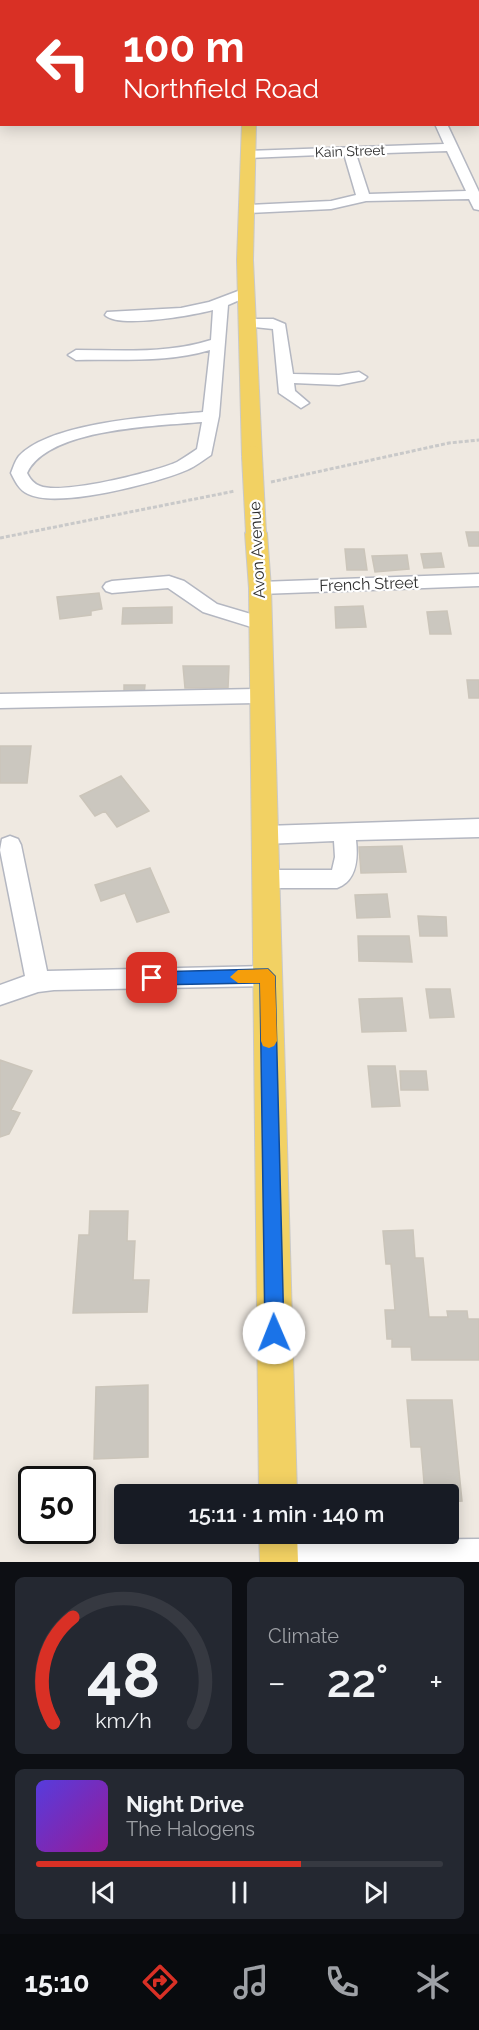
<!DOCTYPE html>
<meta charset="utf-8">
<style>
:root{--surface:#171b24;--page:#242831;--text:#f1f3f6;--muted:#9ea1a6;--line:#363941;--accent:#d93025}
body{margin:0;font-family:Raleway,sans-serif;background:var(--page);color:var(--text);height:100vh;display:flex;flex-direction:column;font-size:22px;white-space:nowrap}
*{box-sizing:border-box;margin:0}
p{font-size:20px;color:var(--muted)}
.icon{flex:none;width:33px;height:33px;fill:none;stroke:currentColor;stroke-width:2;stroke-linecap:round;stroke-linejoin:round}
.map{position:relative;height:1562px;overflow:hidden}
.drawer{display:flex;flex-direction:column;gap:15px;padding:15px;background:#0d0f14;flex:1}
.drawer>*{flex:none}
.banner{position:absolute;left:0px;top:0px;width:480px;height:126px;box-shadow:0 3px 15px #0003;background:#d93025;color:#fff;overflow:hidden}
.speed{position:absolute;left:18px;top:1466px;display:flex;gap:12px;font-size:30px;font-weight:700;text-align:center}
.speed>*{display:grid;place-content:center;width:78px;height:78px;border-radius:50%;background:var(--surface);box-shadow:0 3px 15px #0003;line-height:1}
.speed .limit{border:3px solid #111;border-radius:9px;background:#fff;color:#111}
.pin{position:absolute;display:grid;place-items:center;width:51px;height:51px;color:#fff;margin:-26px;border-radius:12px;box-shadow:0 3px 9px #0006}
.me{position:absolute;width:66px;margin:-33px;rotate:359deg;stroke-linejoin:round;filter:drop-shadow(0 0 4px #0008)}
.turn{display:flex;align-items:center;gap:21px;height:126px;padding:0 24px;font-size:27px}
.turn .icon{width:78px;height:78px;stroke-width:2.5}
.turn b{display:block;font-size:42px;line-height:51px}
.big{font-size:45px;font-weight:600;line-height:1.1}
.drawer .widget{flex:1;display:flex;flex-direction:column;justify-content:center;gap:9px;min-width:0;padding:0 21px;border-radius:9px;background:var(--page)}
.drawer .dial{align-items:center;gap:0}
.dial svg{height:156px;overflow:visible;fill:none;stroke:var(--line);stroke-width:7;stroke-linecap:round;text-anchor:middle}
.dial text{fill:var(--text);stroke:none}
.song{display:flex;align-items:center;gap:18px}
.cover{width:72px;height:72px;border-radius:9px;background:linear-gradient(135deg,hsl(250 70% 55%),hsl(300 70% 35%))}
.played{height:6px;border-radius:3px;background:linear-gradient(90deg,var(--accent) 65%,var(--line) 65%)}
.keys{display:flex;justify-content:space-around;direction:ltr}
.heat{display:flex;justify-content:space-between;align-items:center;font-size:33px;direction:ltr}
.drawer .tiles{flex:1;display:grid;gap:15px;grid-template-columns:1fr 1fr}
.widget:last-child{grid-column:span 2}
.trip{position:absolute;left:114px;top:1484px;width:345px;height:60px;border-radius:6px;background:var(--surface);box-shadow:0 3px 15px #0003;font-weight:600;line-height:60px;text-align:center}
.tab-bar{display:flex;height:96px;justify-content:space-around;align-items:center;background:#090b0e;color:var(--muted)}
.tab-bar .icon{width:42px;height:42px}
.tab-bar .on{color:var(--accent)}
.tab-bar b{font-size:27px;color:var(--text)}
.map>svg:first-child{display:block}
.building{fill:#cbc7bf;stroke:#cbc5ba;stroke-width:1.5}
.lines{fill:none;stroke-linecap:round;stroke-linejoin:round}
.minor-casing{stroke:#b4b7c1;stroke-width:3}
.major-casing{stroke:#c9c9c9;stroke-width:2}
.path{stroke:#c9c9c9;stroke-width:3;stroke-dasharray:4 2;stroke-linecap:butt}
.minor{fill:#fff;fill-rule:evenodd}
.major{fill:#f2d163;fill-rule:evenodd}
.major-bridge-casing{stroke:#c9c9c9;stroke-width:22;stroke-linecap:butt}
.major-bridge{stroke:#f2d163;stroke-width:20}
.route{fill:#1a73e8;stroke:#114b97;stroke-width:1.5}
.slow{fill:#f59e0b}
.labels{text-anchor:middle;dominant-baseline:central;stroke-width:4.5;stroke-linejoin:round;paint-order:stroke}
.far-street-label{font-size:14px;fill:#2e2e2e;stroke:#fff}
.street-label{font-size:16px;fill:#2e2e2e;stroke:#fff}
</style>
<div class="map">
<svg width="479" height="1562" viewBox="0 0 479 1562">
<rect width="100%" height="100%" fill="#efe9e1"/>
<!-- building -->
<path class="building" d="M466,532H479V546H469Z
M345,549H364L367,570H347Z
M441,553L444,567L424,568L421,554Z
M407,555L409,569L375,572L372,556Z
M99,593L102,609L91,611V615L60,619L57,597Z
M363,606L366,627L336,628L335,607Z
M172,607V623L122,624L123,608Z
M447,611L451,634H430L427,612Z
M183,666H229L228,688H185Z
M467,680H479V698H469Z
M124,685H145L144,695H124Z
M0,746H31L27,783H0Z
M121,776L149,811L117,827L105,811L95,816L80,796Z
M402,846L406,872L361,873L359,847Z
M150,868L169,912L137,922L125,893L101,901L95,885Z
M387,894L390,917L357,918L355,895Z
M418,916L446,917L447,936H420Z
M358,936H409L412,962L359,961Z
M426,989H450L454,1017L430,1018Z
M402,998L406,1031L362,1032L359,999Z
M0,1060L32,1071L11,1110L20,1113L9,1134L0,1137Z
M368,1066H395L400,1106L372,1107Z
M400,1071H426L428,1090H401Z
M90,1211H128L127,1241H135L133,1280H149L147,1312L73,1313L79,1235H89Z
M413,1230L415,1258H423L429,1317H448L447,1311H467L468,1319H479V1360H412L411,1347H392V1339H387L385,1310H395L391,1264H386L383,1231Z
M148,1385V1457L94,1459L96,1387Z
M407,1400H452L462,1501L448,1502V1494H425L421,1447H411Z"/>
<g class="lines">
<!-- minor casing -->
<g class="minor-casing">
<path id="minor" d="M18,0H28V2H18Z
M143,0H153L142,2Z
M0,14H2V20H0Z
M478,38H479V45H478Z
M0,43H2L0,50Z
M478,54H479V60H478Z
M0,84H2L0,94Z
M478,102H479V110H478Z
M435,124H447L479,192V210L474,209L469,199L366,201L331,209L247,213L240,209L247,205L331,201L356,195L344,154L249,158L243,154L245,151L444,144ZM447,151L466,191L369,194L356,154Z
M246,288L253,292L251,295L228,305L219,416L211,455C203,460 196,466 187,470C157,483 57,509 28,494C19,490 15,481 11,473C13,468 15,461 19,456C51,422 157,416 203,412L210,350C167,363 121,359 76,360L68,355L76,350C121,350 167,354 211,340L213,310C194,315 118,329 105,315L107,312L181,308L209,302ZM202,422L197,449C191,453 184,458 177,462C155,472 62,495 40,486C34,484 30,479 27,473C48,428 157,426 202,422Z
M248,319H273L285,324L293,374L339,375L359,372L367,377L364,380L339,385L294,383L295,391L309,403L301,408L279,393L273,329L243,326L241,323L243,320Z
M479,574V586L260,594L254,592L251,588L254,584L260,582Z
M169,576L184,581L217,604L268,619L270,624L268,629L261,630L203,612L168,588L112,593L106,591L103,587L106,583L112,581Z
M262,689L269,691L272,696L269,701L262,703L0,708V694Z
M479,819V837L356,840C358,859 357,881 337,888H266L258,885L255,879L258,873L266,870H332L335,857L334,841L265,844L257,841L254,835L257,829L265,826Z
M10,836L18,839L21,845L47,971L268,966L276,969L280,976L276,983L268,986L54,990L38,992L0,1005V985L25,976L0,850L2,839Z
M479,1539V1562H265L263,1557L268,1546L279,1541Z"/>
</g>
<!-- major casing -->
<g class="major-casing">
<path id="major" d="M243,0H255V2H243Z
M242,124H256L253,260L262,456L259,460H245L242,456L237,260Z
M256,526L264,528L267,533L271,588L297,1494H259L249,588L245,533L248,528Z
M259,1533H297L298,1562H260Z"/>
</g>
<!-- path -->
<path class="path" d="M271,482L449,443L479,440
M0,538L235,491"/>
<!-- minor -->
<use href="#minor" class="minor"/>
<!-- major -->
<use href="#major" class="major"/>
<!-- major-bridge casing -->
<g class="major-bridge-casing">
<path id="major-bridge" d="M252,456L256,533"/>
</g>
<!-- major-bridge -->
<use href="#major-bridge" class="major-bridge"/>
</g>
<!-- route -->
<path class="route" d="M268,969L275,976L284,1333L281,1339L274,1342L268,1339L265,1333L260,983L152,985L145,978L152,972Z"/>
<!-- slow -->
<path class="slow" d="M268,969L275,976L277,1041L274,1046L269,1048L263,1046L261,1041L260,983H238L230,977L238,970Z"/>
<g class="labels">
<!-- far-street labels -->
<g class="far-street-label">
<text transform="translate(350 151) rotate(-2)">Kain Street</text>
</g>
<!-- street labels -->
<g class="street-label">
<text transform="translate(257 550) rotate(-93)">Avon Avenue</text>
<text transform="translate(369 584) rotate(-2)">French Street</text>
</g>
</g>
</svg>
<div class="speed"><div class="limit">50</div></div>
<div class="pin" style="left:152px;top:978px;background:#d93025"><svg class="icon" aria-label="arrive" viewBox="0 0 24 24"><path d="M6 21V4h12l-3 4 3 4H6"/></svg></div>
<svg class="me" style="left:274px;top:1333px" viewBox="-20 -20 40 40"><circle r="19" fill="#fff"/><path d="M0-13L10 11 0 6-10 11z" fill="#1a73e8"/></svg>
<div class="trip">15:11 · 1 min · 140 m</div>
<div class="banner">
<div class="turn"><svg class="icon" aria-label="left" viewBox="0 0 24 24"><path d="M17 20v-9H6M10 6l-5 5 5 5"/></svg><div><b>100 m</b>Northfield Road</div></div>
</div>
</div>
<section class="drawer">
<div class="tiles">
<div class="widget dial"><svg viewBox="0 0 100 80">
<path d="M14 69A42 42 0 1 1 86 69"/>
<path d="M14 69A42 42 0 0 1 24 15" stroke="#d93025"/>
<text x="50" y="56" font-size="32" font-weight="700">48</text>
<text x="50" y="72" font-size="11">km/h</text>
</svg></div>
<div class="widget"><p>Climate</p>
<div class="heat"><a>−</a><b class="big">22°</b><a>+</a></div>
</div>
<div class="widget">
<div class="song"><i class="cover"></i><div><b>Night Drive</b><p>The Halogens</p></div></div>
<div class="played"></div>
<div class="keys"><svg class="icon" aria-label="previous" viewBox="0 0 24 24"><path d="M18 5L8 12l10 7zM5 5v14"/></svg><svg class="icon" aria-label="pause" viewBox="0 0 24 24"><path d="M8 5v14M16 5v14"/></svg><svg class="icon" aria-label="next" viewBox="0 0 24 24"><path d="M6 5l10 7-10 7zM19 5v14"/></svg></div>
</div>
</div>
</section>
<nav class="tab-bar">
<b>15:10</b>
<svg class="icon on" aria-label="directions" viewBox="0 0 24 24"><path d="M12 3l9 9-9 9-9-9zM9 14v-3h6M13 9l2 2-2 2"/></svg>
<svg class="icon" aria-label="music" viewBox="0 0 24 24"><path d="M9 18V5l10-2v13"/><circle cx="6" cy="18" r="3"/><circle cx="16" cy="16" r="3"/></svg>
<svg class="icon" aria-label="phone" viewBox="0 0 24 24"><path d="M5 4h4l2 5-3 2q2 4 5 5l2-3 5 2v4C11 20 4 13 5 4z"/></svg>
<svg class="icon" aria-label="climate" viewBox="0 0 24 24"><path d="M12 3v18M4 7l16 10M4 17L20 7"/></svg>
</nav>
